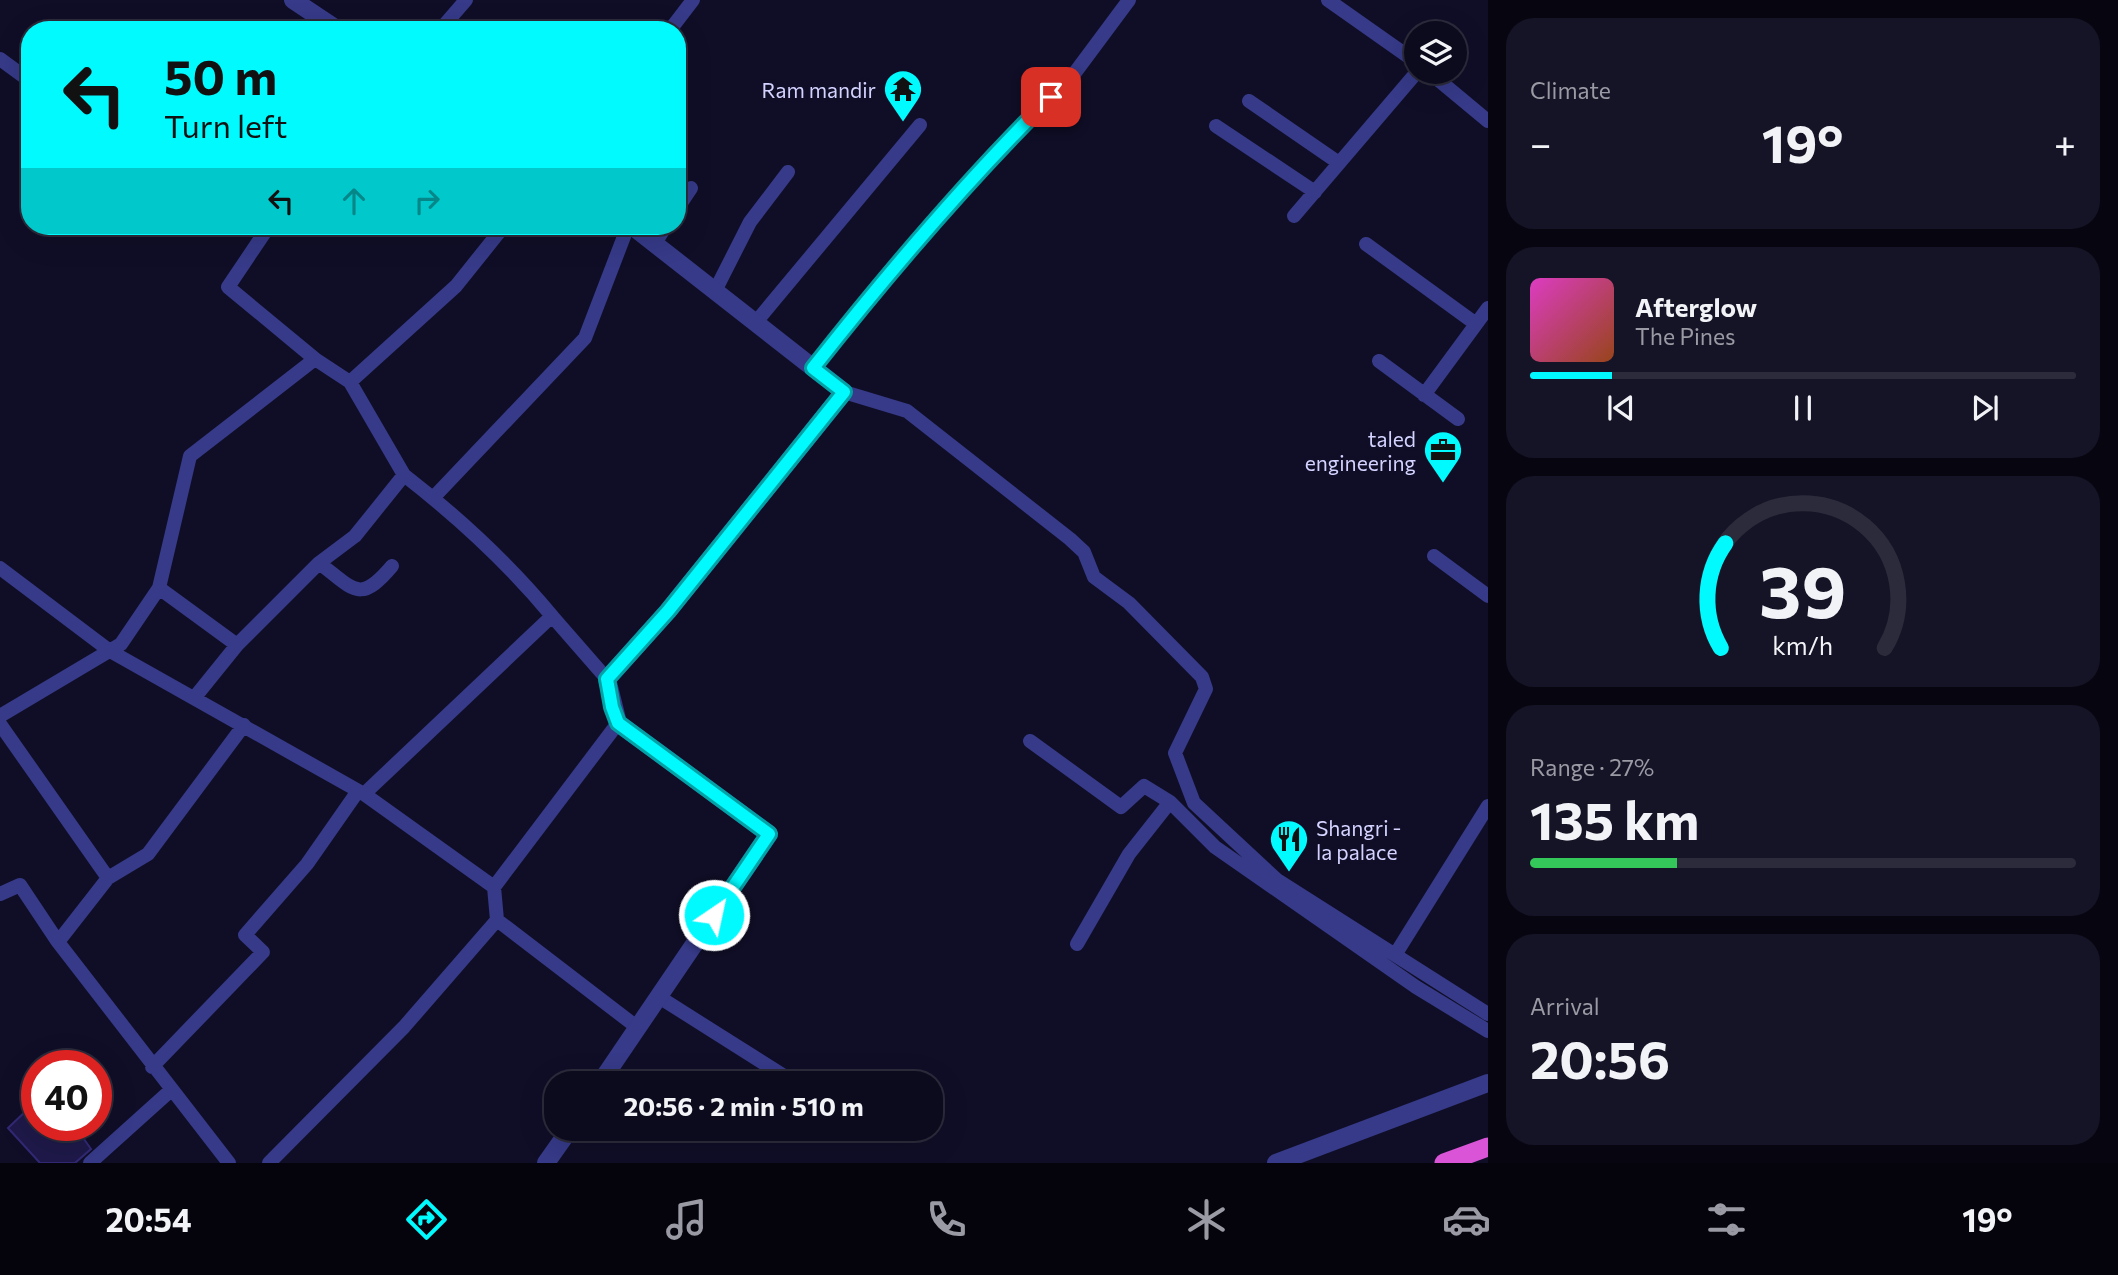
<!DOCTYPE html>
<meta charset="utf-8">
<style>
:root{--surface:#0c0a1d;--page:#151326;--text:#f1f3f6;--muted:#9a9aa4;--line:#2c2b3b;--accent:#00fafe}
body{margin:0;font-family:Commissioner,sans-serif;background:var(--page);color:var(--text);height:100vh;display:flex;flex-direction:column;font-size:26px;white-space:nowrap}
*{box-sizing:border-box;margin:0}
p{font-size:23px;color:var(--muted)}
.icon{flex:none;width:38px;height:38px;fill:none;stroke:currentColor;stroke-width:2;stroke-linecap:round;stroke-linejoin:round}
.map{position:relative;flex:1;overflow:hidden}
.drawer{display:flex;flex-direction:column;gap:18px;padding:18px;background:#070610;width:630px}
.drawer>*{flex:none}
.top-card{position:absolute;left:21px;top:21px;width:665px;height:214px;border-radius:28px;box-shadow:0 7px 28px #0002,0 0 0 2px var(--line);background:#00fafe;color:#111;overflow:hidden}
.buttons{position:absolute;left:1404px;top:21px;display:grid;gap:14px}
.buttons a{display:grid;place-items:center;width:63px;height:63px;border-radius:50%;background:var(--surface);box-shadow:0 7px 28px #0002,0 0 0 2px var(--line);font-size:35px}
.speed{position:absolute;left:21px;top:1050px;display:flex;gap:14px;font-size:35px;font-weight:700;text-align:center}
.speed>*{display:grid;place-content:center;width:91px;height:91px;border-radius:50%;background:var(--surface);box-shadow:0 7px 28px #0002,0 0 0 2px var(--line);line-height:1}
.speed .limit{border:10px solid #d22;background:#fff;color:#111}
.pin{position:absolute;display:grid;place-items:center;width:60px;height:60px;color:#fff;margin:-30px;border-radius:14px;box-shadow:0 4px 10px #0006}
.me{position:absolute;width:77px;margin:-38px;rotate:34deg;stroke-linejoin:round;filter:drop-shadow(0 0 5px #0008)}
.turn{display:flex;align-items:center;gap:24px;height:147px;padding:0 28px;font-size:32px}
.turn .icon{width:91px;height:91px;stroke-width:2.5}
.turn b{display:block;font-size:49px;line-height:60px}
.lanes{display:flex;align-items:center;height:66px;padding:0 28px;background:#0003;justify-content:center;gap:35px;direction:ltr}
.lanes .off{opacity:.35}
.big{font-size:52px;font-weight:700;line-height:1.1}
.drawer .card{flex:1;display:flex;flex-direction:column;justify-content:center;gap:10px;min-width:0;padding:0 24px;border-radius:28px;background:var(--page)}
.drawer .dial{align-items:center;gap:0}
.dial svg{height:182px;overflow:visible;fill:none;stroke:var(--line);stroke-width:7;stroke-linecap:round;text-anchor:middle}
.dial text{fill:var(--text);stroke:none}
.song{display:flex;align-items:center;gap:21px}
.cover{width:84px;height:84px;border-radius:10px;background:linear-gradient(135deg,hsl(310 70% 55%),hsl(20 70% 35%))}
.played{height:7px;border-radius:4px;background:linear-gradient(90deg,var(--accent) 15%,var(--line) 15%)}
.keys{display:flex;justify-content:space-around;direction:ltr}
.heat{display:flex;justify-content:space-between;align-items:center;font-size:38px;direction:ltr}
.charge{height:10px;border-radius:5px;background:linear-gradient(90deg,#34c759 27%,var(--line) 0)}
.trip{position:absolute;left:544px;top:1071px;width:399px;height:70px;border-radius:28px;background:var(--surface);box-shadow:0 7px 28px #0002,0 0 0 2px var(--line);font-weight:700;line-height:70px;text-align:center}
.tabs{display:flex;height:112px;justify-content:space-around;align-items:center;background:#05040c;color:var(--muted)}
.tabs .icon{width:49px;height:49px}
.tabs .active{color:var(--accent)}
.tabs b{font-size:32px;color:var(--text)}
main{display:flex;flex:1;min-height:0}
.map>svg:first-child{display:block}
.building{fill:#1e1949;stroke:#322976;stroke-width:2}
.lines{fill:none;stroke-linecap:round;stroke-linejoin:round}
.minor{stroke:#363a88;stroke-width:14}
.tertiary{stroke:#363a88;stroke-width:18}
.trunk{stroke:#da54d8;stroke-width:19}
.route-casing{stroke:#00a2a5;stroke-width:18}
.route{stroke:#00fafe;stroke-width:12}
.labels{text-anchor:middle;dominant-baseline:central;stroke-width:7;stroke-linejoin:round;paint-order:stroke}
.poi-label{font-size:21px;fill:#d4d3ff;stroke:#100e27;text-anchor:end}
</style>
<main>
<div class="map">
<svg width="1488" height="1163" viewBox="0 0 1488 1163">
<rect width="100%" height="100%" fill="#100e27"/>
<!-- building -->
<path class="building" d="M28,1109L37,1119V1125H74L91,1149L75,1163H40L8,1128Z"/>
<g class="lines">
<!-- minor -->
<path class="minor" d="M1328,0L1416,62
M440,30L466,0
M670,30L693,0
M0,59L30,81
M1429,72L1488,121
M1249,101L1339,163
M1216,126L1315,192
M677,209L691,188
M1294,216L1417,72
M269,226L228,287L315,359
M655,243L666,226
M1366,244L1476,324
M716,289L750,222L788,172
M756,322L920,125
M1379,361L1458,419
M813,367L890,271L991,156L1071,78L1129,0
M350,382L456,286L504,226
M844,392L907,411L1070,539L1084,552L1094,577L1129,603L1202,677L1206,689L1175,753L1194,803L1277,880L1488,1014
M1424,395L1488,308
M433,498L585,338L628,226
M1434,556L1488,596
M319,563C354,589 359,605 392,566
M0,568L110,651L364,794L494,887L618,723
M159,588L237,645L319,563L355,536L404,475C458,517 509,564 552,616
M195,697L237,645
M0,716L121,644L159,588L190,456L315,359L350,382L404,475
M0,724L108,878L58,942L229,1163
M1030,741L1121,807L1144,786L1170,802L1215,847L1416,987L1488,1031
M364,794L552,616L607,679
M108,878L148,854L244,725
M494,887L497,920L638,1028
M0,894L20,885L58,942
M1077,944L1129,854L1170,802
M1395,955L1488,806
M659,997L795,1083
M152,1067L263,952L245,935L307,864L358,791
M90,1163L170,1091
M269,1163L404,1027L497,920"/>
<!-- tertiary -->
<path class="tertiary" d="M293,0L338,30
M600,1083L769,834L618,723L607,679L668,611L844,392L632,226
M546,1163L570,1129
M1276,1163L1488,1083"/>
<!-- trunk -->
<path class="trunk" d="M1444,1163L1488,1147"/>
</g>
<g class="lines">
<!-- route casing -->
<g class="route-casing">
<path id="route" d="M714,915L769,834L618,723L612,707L607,679L668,611L844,392L813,368C888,273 965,182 1051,97"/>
</g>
<!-- route -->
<use href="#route" class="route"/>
</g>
<!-- icons -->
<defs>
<g id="temple-pin" transform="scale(2.0125)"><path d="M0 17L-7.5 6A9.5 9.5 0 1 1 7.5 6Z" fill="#00fafe" stroke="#100e27"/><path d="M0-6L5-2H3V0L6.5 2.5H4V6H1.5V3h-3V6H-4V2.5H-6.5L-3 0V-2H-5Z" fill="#111"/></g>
<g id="office-pin" transform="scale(2.0125)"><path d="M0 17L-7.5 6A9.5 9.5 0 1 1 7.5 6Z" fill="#00fafe" stroke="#100e27"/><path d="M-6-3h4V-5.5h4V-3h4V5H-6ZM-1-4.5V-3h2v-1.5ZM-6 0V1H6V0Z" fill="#111"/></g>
<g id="restaurant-pin" transform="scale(2.0125)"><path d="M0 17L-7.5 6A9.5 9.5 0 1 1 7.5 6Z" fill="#00fafe" stroke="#100e27"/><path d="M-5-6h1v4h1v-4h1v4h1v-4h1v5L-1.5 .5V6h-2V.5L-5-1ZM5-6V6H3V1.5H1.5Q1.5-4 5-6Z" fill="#111"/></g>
</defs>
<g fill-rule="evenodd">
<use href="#temple-pin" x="903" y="89"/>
<use href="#office-pin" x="1443" y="450"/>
<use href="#restaurant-pin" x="1289" y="839"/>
</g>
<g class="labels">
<!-- poi labels -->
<g class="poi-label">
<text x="876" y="89">Ram mandir</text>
<text x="1416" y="438">taled<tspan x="1416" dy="24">engineering</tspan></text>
<text x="1316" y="827" text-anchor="start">Shangri -<tspan x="1316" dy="24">la palace</tspan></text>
</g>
</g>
</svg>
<div class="buttons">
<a><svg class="icon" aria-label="layers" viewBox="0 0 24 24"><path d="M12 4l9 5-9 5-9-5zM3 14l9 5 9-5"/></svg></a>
</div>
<div class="speed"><div class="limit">40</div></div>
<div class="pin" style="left:1051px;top:97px;background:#d93025"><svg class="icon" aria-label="arrive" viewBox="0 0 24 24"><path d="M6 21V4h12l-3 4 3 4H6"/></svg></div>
<svg class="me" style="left:714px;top:915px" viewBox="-20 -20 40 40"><circle r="17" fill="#00fafe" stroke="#fff" stroke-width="3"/><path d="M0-11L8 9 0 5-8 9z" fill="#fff"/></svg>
<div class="trip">20:56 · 2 min · 510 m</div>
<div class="top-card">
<div class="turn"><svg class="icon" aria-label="left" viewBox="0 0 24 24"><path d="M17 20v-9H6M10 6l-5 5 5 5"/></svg><div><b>50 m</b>Turn left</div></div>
<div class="lanes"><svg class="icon" aria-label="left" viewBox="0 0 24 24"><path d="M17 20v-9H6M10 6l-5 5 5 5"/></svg><svg class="icon off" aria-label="ahead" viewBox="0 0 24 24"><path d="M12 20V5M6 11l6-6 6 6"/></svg><svg class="icon off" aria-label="right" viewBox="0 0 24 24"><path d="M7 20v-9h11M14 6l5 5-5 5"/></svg></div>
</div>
</div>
<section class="drawer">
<div class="card"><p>Climate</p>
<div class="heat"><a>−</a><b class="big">19°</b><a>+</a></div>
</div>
<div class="card">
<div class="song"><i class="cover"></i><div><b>Afterglow</b><p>The Pines</p></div></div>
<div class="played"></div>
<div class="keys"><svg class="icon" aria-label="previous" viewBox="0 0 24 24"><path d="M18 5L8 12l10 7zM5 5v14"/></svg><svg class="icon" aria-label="pause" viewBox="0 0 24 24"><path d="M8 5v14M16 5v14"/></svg><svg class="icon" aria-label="next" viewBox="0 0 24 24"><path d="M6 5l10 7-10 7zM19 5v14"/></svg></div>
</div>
<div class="card dial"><svg viewBox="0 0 100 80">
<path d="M14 69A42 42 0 1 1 86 69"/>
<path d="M14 69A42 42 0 0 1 16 23" stroke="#00fafe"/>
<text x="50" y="56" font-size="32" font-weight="700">39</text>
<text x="50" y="72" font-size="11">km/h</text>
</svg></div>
<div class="card"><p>Range · 27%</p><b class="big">135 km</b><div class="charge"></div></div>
<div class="card"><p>Arrival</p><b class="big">20:56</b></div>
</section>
</main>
<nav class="tabs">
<b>20:54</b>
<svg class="icon active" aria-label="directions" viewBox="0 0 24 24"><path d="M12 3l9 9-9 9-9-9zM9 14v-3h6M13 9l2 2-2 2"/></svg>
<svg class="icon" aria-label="music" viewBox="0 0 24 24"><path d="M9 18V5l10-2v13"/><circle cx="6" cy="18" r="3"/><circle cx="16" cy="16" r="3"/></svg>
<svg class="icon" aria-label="phone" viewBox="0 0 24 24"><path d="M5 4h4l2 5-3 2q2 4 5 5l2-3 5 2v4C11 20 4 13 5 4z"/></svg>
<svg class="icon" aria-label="climate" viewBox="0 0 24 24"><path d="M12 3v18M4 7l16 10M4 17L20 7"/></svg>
<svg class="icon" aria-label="car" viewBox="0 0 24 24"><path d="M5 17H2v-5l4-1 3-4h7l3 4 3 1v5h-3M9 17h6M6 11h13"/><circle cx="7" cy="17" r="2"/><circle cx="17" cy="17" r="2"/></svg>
<svg class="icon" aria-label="filters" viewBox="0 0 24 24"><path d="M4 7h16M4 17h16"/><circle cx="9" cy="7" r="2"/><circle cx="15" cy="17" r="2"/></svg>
<b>19°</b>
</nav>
